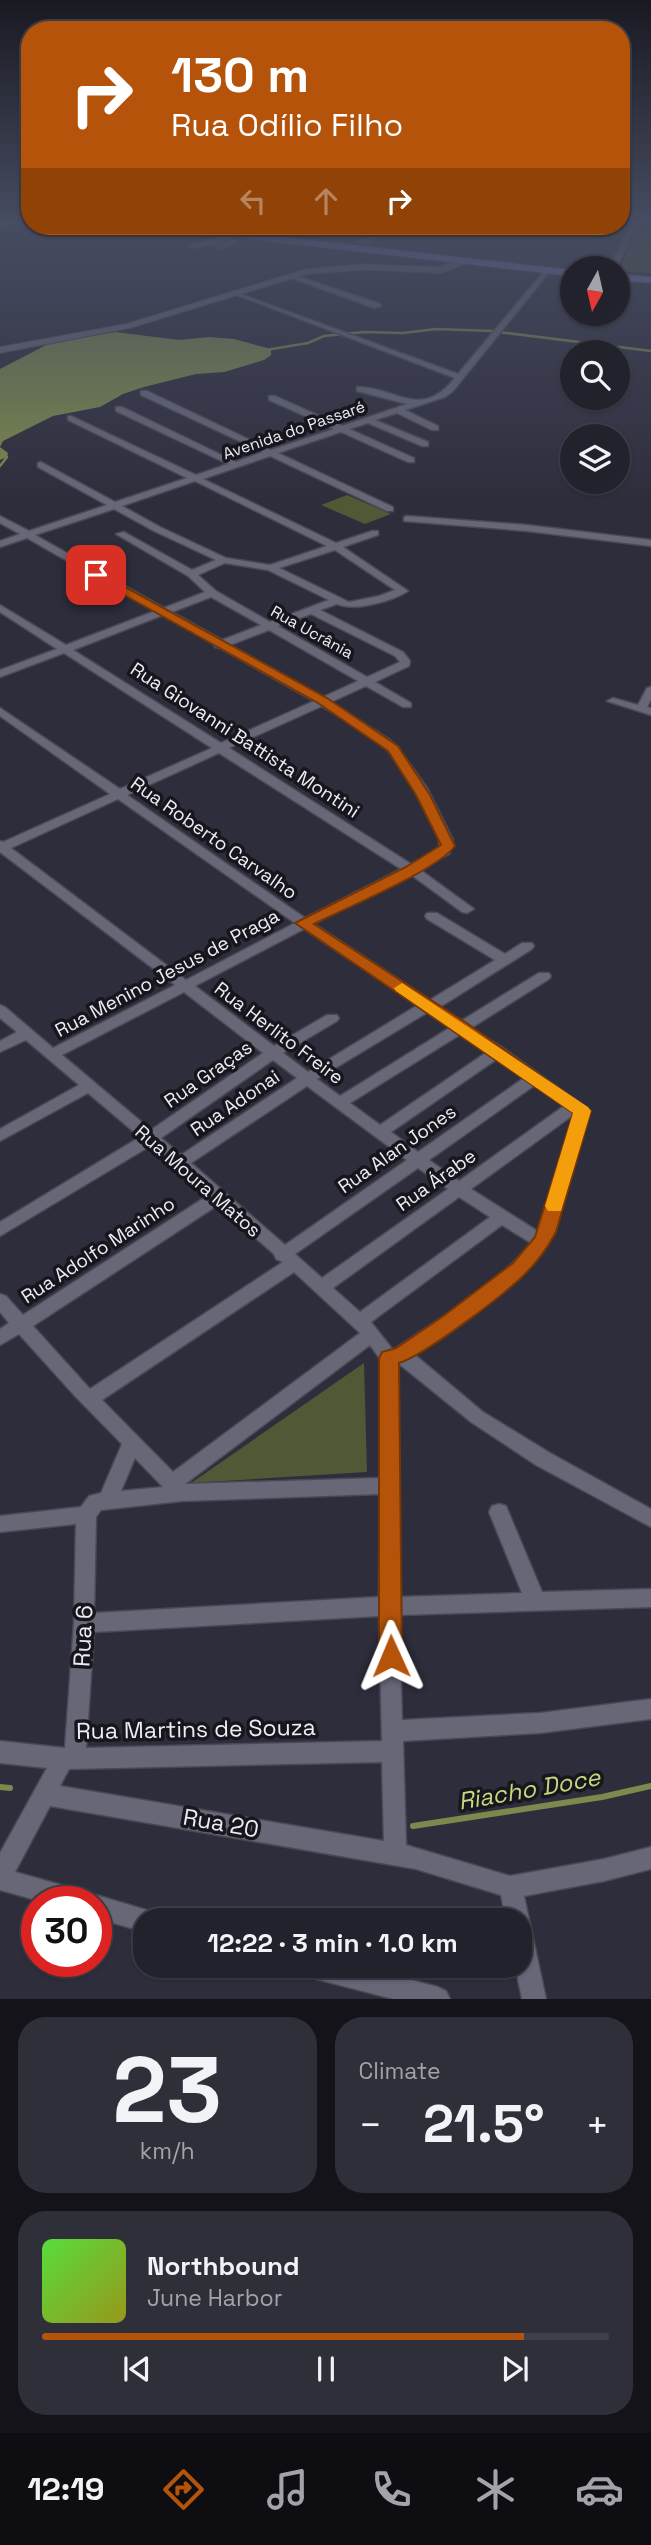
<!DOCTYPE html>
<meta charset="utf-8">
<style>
:root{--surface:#22222d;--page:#2e2f39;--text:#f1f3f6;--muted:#a2a4aa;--line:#3f3f49;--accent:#b45309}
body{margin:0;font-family:"Space Grotesk",sans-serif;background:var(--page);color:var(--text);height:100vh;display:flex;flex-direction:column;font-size:26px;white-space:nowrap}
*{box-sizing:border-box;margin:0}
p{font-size:23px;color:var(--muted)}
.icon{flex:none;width:38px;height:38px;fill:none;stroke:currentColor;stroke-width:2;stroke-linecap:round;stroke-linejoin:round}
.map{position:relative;height:1999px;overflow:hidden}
.sheet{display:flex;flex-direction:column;gap:18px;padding:18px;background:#131319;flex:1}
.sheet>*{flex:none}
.guide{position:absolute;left:21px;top:21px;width:609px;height:214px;border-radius:28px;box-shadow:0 2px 5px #0004,0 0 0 2px var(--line);background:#b45309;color:#fff;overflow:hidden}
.needle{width:46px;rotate:188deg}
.buttons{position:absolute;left:560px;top:256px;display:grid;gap:14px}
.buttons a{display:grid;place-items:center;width:70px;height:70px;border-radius:50%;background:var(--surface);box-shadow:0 2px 5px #0004,0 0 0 2px var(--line);font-size:35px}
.speed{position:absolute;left:21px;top:1886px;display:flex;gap:14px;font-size:35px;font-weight:700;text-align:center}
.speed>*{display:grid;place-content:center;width:91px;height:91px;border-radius:50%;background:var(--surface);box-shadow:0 2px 5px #0004,0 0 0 2px var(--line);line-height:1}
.speed .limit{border:10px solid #d22;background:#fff;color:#111}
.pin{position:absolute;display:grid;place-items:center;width:60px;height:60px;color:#fff;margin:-30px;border-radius:14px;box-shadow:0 4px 10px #0006}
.me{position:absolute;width:77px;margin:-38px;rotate:359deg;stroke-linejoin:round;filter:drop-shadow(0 0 5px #0008)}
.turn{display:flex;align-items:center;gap:24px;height:147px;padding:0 35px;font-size:32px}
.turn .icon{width:91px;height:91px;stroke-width:2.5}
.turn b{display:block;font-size:49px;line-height:60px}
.lanes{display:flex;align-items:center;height:66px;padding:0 35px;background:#0003;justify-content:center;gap:35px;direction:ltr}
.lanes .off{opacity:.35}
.big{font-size:52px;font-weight:800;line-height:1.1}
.sheet .widget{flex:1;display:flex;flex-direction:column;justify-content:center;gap:10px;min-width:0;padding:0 24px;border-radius:28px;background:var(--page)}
.sheet .dial{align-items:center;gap:0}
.dial b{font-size:91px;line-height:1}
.song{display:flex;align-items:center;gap:21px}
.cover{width:84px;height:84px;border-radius:10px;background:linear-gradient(135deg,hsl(110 70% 55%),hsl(60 70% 35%))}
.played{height:7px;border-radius:4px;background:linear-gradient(90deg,var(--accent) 85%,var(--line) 85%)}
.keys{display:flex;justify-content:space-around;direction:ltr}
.heat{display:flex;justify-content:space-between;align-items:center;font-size:38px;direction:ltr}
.sheet .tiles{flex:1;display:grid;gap:18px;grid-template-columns:1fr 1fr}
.widget:last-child{grid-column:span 2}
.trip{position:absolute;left:133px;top:1908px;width:399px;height:70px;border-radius:28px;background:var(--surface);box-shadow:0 2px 5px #0004,0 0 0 2px var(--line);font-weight:800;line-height:70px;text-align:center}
.tabs{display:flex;height:112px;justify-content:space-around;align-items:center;background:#0e0e12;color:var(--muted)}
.tabs .icon{width:49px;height:49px}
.tabs .selected{color:var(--accent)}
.tabs b{font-size:32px;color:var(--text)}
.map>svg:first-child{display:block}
.green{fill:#505836}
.water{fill:#7c894c}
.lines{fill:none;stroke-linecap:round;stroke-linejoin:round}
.stream-far1{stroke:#7c894c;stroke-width:2.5}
.stream{stroke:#7c894c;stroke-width:6}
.minor-casing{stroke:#494956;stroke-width:3}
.tertiary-casing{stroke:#494956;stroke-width:2}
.primary-casing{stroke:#494956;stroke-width:2}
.minor{fill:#676778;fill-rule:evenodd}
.tertiary{fill:#676778;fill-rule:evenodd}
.primary{fill:#8077c5;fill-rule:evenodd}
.route{fill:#b45309;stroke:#753606;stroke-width:2}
.slow{fill:#f59e0b}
.labels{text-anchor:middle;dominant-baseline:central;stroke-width:7;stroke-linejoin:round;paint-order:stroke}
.far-street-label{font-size:16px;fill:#ececf7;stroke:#17161d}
.street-label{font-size:19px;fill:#ececf7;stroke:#17161d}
.near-street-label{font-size:23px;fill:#ececf7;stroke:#17161d}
.near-water-label{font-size:24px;font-style:italic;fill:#c4d77f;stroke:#17161d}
</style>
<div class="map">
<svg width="651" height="1999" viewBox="0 0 651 1999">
<rect width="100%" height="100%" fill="#2e2d3c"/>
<!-- green -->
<path class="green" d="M640,222H651V273L620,271L635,228Z
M347,495L391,514L365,524L321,505Z
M364,1363L367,1472L191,1483Z"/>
<!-- water -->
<path class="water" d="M115,332L179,340L209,337L234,339L271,349V355L264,360L224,372L196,374L144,387L123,394L100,407L53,416L3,441L0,447L8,453L7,457L0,460V369L50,343Z"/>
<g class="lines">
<!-- stream-far1 -->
<path class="stream-far1" d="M499,332L651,351
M266,350L308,343L324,336L364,332L403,333L436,329L492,331
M0,456L7,457L0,466"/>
<!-- stream -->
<path class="stream" d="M0,1787L10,1788
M413,1826L602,1797L651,1786"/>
<!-- minor casing -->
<g class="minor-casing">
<path id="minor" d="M633,222H639L616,268H609Z
M386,226H393L370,242L361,244L358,242L366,239Z
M236,232L239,234L232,238L237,240V242L220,249L215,248L229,241L191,248L188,246Z
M545,270L550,271L453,391L445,397L405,410L438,426V430H432L397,413L375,420L428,442V446H422L368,423L349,429L414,458V462H408L341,432L278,453L393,507V511H387L270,456L203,479L336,543L372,531H378V535L343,547L408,591C393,601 354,612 337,604L320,610L403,652L410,661L409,666L375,682L411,703V707H403L366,686L331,702L390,740L399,749L427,788L453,840L449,854L419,869L474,909L467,913L462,912L410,874L314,924L430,1000L495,960L427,919L425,916L427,913H437L505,954L522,943H532L534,946L532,949L440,1007L461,1021L539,973H549L551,976L549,979L471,1028L503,1048L590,1111L555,1232C525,1285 466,1320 415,1355L483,1412L550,1453L651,1509V1527L536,1465L471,1422L398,1363L399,1597L522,1593L489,1512L492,1506L499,1504L506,1506L542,1592L651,1589V1607L399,1615L402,1720L540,1713L651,1699V1719L540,1733L403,1741L406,1845L510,1876L604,1859L651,1847V1869L604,1881L524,1896L546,1999H522L515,1965H520V1920H506L501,1895L416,1869L50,1806L15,1872L83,1891L92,1896L96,1895L153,1912L156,1920H145V1932L96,1918V1902H43L0,1890V1853L47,1768L0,1763V1741L65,1748L74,1623L76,1524L0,1532V1516L81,1507L89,1496L101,1493L122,1444L75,1396L19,1334L0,1345V1329L9,1323L0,1312V1294L6,1296L23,1315L207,1196L150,1146L0,1236V1222L140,1137L88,1093L0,1141V1129L79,1085L26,1040L0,1052V1041L17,1032L0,1018V1005L5,1007L53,1048L175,985L0,852V841L3,842L110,794L0,716V708L120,789L212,748L64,653L0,677V670L57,649L0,612V605L66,645L155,611L27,538L0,547V541L20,534L0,523V516L29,531L107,505L38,467V463L41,462L115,502L187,478L68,420V416H71L196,475L228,464L116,411V407H122L236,462L263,452L141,395V391H147L271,450L334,429L269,400V396H275L342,426L407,404L357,391V387C397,387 420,421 455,378L232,293V291L458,374ZM195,481L327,546L270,565L226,558L160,527L122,506ZM114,509L154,531L216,560L192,570L124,532L116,534L188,576L205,592L164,608L35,535ZM335,550L395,590L379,596L349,602L279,568ZM225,563L268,570L329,600L270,622L216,591L198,575ZM211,597L261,625L222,640L172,612ZM311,614L395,656L400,662L367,677L278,626ZM163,615L214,644L215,647L220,648L314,701L221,743L73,650ZM269,630L358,681L323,697L230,645ZM322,706C342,719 364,730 382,745C400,760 443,828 439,849L411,864L229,748ZM219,753L401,869L305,918L127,795ZM118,799L295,923L186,980L11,848ZM304,929L418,1005L308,1072L283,1053L337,1021L339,1018L337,1015H327L274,1046L195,986ZM184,992L263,1053L151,1130L62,1055ZM428,1012L451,1027L340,1096L317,1079ZM461,1034L487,1052L380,1125L350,1103ZM497,1059L524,1078L418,1152L391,1132ZM273,1060L297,1078L181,1155L161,1138ZM535,1085L564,1106L459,1181L429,1160ZM307,1086L407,1160L285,1245L191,1163ZM573,1115L539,1232L471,1189ZM418,1168L448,1189L322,1278L295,1254ZM459,1197L490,1217L360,1312L333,1288ZM218,1205L274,1254L276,1259L283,1262L90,1389L33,1326ZM502,1225L531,1243L530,1245L514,1262L476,1295L393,1350L371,1322ZM294,1272L360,1333L173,1472L102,1400ZM370,1345L380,1359V1478L185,1484ZM135,1458L163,1487L121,1491ZM380,1494L379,1597L94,1613L96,1517L101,1510L182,1501ZM379,1616L382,1741L86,1748L94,1632ZM382,1762L384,1841L60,1786L69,1769Z
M291,274L380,304L381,306L374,308L289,277Z
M610,313L606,316L602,314L603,313Z
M407,516L527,525L651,540V546L527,531L404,521V517Z
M651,687V700L647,707L651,708V715L607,701L613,698L638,705L647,688Z
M297,1965H355L438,1987L446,1991L450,1999H393L309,1977L301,1973Z"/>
</g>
<!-- tertiary casing -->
<g class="tertiary-casing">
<path id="tertiary" d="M462,259L465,264L441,273L363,270L307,274L130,328L0,353V347L126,324L306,269L363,264L440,267Z"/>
</g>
<!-- primary casing -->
<g class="primary-casing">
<path id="primary" d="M0,222H18L0,227Z
M157,226H187L572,270V276L162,229Z
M618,274L651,277V283L618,280Z"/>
</g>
<!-- minor -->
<use href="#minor" class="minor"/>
<!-- tertiary -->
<use href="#tertiary" class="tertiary"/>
<!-- primary -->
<use href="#primary" class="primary"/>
</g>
<!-- sky -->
<linearGradient id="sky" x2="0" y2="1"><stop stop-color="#191921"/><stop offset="0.44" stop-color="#464c61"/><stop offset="1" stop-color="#464c61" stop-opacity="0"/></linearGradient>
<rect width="651" height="502" fill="url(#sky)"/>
<!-- route -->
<path class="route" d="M96,571L327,698L398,746L430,795L455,846C436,871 346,908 314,924L468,1024L591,1111L556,1232C548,1247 539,1260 527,1272C507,1293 425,1355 399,1363L402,1656L399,1664L391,1667L383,1664L379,1656V1358L382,1352L396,1348L442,1317L513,1263L535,1237L573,1113L295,923L406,867L441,845L416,795L388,751L318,703L92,577L90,575Z"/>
<!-- slow -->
<path class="slow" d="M402,983L588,1107L591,1111L561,1211H548L545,1206L573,1113L396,991L394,988Z"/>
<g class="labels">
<!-- far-street labels -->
<g class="far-street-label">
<text transform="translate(294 430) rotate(-19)">Avenida do Passaré</text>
<text transform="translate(312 632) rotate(29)">Rua Ucrânia</text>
</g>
<!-- street labels -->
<g class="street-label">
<text transform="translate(245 740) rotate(33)">Rua Giovanni Battista Montini</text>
<text transform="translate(214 838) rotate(35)">Rua Roberto Carvalho</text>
<text transform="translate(167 973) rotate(-28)">Rua Menino Jesus de Praga</text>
<text transform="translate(279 1033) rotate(37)">Rua Herlito Freire</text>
<text transform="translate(208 1074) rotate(-35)">Rua Graças</text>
<text transform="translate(235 1103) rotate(-34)">Rua Adonai</text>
<text transform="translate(397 1149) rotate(-35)">Rua Alan Jones</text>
<text transform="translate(436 1180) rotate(-35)">Rua Árabe</text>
<text transform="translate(198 1181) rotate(41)">Rua Moura Matos</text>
<text transform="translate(98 1250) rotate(-33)">Rua Adolfo Marinho</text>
</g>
<!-- near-street labels -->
<g class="near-street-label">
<text transform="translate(83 1636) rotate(-87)">Rua 6</text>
<text transform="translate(196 1729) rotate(-1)">Rua Martins de Souza</text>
<text transform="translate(221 1823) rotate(10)">Rua 20</text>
</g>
<!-- near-water labels -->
<g class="near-water-label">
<text transform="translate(529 1789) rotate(-10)">Riacho Doce</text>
</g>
</g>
</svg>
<div class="buttons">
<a><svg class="needle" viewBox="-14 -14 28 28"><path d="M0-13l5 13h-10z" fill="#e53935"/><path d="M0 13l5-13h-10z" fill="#a2a4aa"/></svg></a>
<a><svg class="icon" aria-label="search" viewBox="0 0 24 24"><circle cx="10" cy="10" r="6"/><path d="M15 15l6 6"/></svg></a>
<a><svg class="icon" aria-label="layers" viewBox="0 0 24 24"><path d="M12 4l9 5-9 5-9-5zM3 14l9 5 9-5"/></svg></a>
</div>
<div class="speed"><div class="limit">30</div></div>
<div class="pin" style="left:96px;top:575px;background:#d93025"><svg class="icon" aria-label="arrive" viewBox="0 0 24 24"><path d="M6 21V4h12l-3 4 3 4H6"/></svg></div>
<svg class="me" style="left:391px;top:1656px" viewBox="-20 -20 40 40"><path d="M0-17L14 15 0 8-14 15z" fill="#b45309" stroke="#fff" stroke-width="4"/></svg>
<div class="trip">12:22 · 3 min · 1.0 km</div>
<div class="guide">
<div class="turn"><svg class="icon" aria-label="right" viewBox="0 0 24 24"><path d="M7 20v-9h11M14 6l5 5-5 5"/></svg><div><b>130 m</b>Rua Odílio Filho</div></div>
<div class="lanes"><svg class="icon off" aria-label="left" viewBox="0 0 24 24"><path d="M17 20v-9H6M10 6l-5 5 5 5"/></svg><svg class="icon off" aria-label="ahead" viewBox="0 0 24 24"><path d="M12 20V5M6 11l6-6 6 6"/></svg><svg class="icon" aria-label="right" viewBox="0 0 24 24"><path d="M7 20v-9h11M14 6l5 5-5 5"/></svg></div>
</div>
</div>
<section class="sheet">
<div class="tiles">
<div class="widget dial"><b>23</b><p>km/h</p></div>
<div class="widget"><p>Climate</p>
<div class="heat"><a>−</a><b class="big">21.5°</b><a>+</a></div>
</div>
<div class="widget">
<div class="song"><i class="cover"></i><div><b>Northbound</b><p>June Harbor</p></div></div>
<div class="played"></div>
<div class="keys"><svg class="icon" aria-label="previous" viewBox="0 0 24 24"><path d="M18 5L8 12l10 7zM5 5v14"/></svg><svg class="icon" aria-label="pause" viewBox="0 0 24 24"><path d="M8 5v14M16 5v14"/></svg><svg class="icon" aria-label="next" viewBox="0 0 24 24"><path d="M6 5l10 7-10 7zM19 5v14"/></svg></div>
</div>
</div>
</section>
<nav class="tabs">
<b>12:19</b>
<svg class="icon selected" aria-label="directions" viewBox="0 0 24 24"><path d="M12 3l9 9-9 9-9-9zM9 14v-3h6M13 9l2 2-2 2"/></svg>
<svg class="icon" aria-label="music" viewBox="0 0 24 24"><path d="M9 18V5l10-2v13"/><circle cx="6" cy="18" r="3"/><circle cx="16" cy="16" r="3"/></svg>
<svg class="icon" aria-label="phone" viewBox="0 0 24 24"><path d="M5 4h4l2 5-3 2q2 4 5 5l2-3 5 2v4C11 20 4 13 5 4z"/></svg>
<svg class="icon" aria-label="climate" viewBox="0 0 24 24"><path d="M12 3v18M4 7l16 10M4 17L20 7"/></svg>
<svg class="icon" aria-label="car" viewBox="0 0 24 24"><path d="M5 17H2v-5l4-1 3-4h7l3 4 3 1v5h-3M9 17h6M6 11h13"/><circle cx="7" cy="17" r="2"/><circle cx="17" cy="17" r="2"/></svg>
</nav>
